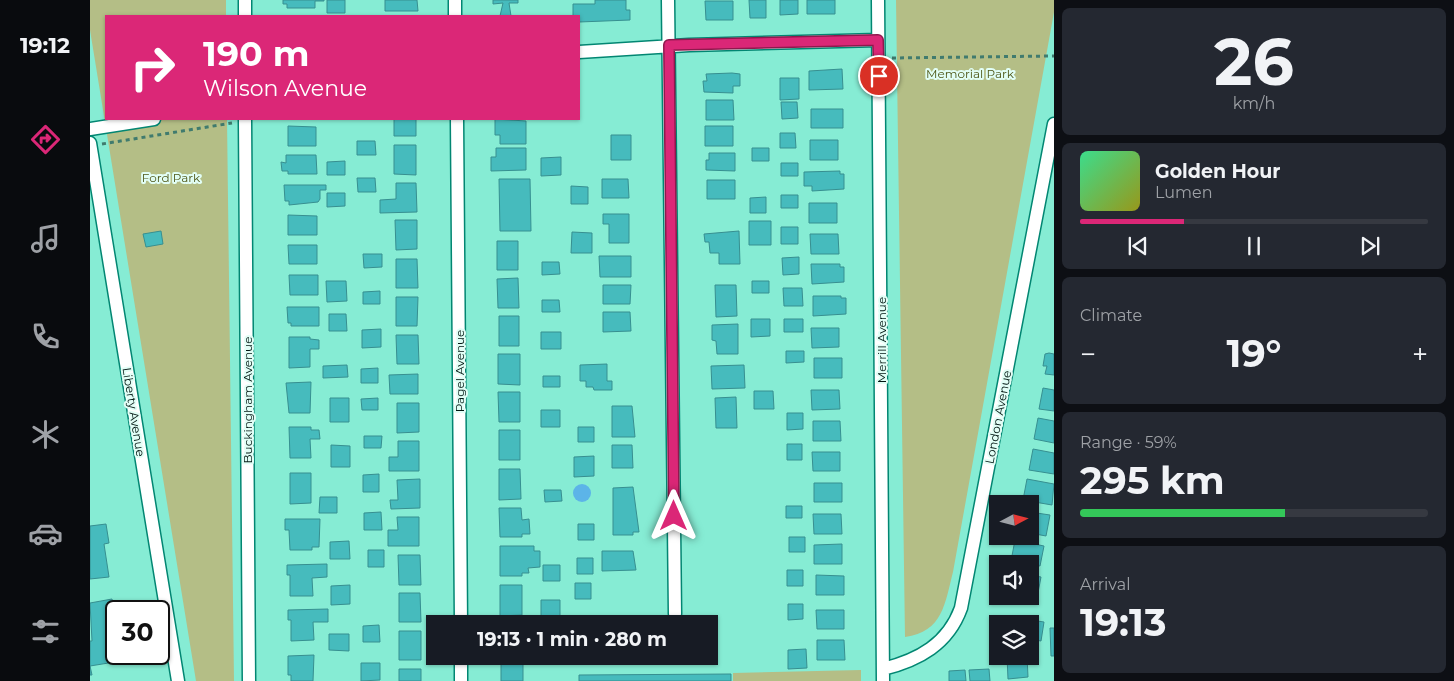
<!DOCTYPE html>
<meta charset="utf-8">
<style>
:root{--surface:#171b24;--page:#242831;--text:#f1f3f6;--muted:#9ea1a6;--line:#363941;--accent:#db2777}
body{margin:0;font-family:Montserrat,sans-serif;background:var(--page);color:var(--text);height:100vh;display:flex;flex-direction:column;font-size:19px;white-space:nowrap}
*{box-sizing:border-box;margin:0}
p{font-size:16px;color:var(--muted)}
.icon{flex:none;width:28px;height:28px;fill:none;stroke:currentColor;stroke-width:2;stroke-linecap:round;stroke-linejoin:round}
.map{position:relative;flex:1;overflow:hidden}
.panel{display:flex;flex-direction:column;gap:8px;padding:8px;background:#0d0f14;width:400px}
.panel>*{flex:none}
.hud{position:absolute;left:15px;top:15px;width:475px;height:105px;border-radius:0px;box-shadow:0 1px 4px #0004;background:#db2777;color:#fff;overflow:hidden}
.needle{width:32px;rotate:83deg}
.buttons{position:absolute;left:899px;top:495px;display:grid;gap:10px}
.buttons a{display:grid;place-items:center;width:50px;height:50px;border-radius:0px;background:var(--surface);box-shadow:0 1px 4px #0004;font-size:25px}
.speed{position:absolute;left:15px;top:600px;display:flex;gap:10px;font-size:25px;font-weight:700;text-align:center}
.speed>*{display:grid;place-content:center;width:65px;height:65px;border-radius:50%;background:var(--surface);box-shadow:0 1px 4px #0004;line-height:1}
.speed .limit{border:2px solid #111;border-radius:8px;background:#fff;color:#111}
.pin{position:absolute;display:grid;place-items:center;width:42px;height:42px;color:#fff;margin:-21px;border:2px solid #fff;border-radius:50%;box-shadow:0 1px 5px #0007}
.me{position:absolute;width:55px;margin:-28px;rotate:0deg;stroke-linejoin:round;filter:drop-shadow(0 0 4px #0008)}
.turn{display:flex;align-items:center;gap:18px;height:105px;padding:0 15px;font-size:22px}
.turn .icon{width:65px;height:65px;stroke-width:2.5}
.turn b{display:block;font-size:35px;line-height:42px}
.big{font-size:38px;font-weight:700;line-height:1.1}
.panel .card{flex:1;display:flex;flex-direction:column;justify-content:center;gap:8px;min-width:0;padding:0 18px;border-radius:8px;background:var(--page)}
.panel .dial{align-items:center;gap:0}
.dial b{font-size:65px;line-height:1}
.song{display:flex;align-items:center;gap:15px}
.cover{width:60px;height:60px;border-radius:8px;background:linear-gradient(135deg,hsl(150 70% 55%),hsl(60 70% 35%))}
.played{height:5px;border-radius:2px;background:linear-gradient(90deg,var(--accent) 30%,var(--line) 30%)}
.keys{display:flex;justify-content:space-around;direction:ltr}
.heat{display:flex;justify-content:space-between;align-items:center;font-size:28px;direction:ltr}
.charge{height:8px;border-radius:4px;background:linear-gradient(90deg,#34c759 59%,var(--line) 0)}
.trip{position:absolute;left:336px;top:615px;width:292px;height:50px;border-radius:0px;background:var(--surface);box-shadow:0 1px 4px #0004;font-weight:700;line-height:50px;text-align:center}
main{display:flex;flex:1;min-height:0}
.tabs{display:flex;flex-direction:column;width:90px;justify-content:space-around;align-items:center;background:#090b0e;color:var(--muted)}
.tabs .icon{width:35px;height:35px}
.tabs .on{color:var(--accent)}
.tabs b{font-size:22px;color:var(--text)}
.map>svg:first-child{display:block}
.green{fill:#b4be86}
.water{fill:#5cb4e8}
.building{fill:#46bbbd;stroke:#378f90}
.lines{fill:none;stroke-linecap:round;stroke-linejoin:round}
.street-casing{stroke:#028672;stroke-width:15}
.path{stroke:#407b6e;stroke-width:3;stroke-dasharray:4 4;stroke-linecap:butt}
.street{stroke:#fff;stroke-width:12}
.route-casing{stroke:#8e194d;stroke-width:12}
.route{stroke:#db2777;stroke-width:9}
.labels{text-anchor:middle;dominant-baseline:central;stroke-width:4;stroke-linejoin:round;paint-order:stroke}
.park-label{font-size:12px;fill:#4e5717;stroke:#e2fef6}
.street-label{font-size:12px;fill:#021612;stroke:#e2fef6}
</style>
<main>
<nav class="tabs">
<b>19:12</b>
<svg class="icon on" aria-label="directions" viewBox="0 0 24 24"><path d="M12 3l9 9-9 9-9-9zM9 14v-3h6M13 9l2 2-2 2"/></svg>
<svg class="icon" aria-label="music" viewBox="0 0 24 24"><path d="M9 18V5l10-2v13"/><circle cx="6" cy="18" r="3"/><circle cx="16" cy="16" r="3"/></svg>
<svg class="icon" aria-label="phone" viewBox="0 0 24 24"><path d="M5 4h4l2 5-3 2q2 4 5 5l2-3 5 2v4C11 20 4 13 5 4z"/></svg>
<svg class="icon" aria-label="climate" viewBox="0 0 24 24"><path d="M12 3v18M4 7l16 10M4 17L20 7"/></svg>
<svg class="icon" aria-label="car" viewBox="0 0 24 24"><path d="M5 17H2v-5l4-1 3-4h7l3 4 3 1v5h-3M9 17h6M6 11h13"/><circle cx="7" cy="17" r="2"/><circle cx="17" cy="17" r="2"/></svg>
<svg class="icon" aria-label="filters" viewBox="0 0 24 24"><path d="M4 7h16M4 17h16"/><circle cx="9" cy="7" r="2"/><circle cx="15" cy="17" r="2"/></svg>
</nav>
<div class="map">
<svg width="964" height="681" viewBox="0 0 964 681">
<rect width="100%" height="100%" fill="#86ecd4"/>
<!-- green -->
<path class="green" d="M0,0H136V16H16V119H137L144,681H106L0,30Z
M806,0H964V12L863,572C855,603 853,632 815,637Z
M771,670V681H643V673Z"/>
<!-- water -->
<path class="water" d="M483 493a9 9 0 1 1 18 0a9 9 0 1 1-18 0Z"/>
<!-- building -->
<path class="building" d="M193,0H234V1H225V8H197V4H193Z
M237,0H255V13H237Z
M295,0H327L328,11H295Z
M403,0H428V3H419L421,16H410L413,3L403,4Z
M505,0H536V10H540V20L489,22V16H483V4H505Z
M659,0H676V18H660Z
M690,0H708V14L690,15Z
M717,0H745V14H717Z
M615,1H643V20H616Z
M752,69L753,89L719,90V71Z
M642,73L650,74V86H643V93L614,92L613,81H617L616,74Z
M690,78H709V99L690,100Z
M616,100H643L644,120H616Z
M691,102H707L708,118L692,119Z
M721,109H753V128H721Z
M304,119H326V136H304Z
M405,119L436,121V144H410V135H405Z
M198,126L226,127V146H198Z
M615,126H643V146H615Z
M690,133H705L706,148H690Z
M521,135H541V160H521Z
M720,140H748V160H720Z
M267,141H285L286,155H267Z
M304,145H326V175L304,174Z
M406,148H436V170L401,171V157H406Z
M662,148H679V161H662Z
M619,153H645V171L616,170V160H619Z
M196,155H226L227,174H198V171H192L191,162L196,163Z
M471,157V175L451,176V158Z
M255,161V175H237V162Z
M691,163H708V176H691Z
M750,171V174H754V189L722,191V186H714V172Z
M267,178H285L286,192H268Z
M409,179H440L441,231H410Z
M512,179H538L539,198H512Z
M617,180H645V199H617Z
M306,183H326L327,212L290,213V200L306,199Z
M194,185H236V190H230V199L228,202L199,205V201H195Z
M481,186L498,187V204H481Z
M237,193H255V206L237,207Z
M691,195H708V208H691Z
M676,197V213H660V198Z
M719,203H747V223H719Z
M513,214H539V243H519V224H513Z
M198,215L227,216V235H198Z
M305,220H327V249L306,250Z
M659,221H681V245H659Z
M691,227H708V244H691Z
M71,231L73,244L56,247L53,234Z
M649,231L650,264H629V253H620L619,242H615L614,234Z
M482,232L502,233V253H481Z
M720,234H748L749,254H721Z
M407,241H428V270H407Z
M198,245H227V264H199Z
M273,254H292V267L274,268Z
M509,256H541V277H510Z
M709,257V274L693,275L692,258Z
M306,259H327L328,288H306Z
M452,262H469L470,274L452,275Z
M721,264H750V267H754V282L722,284Z
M199,275H228V295H200Z
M428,278L429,308H408L407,279Z
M236,281H256L257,301L237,302Z
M662,281H679V293H662Z
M513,285H541L540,304H513Z
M625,285H646L647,316L626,317Z
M693,288H712L713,306H694Z
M290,291V304H273V292Z
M723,296H751V298H756V314L723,316Z
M306,297H328L327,326H306Z
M452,300H469L470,312H452Z
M197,307H229V326H201V323H198Z
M513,312H540L541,331L513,332Z
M239,314H256L257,331H239Z
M409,316H429V346H409Z
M661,319H680V336L661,337Z
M694,319H713V332H694Z
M648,324V354H627L626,341L622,340V325Z
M721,328H749V347L722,348Z
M291,329V347L272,348V330Z
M451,332H471V349H451Z
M306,335H328L329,364H307Z
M199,337H220V339L229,340V349H220V367L199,368Z
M696,351H714V362L696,363Z
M959,353L964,354V375L955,374L957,366H953L955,354Z
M408,354H430V385L408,384Z
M724,358H752V378H724Z
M517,364V381H522V390H504L503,387H496V381H490V365Z
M257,365L258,377L233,378V366Z
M654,365L655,388L622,389L621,366Z
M288,368V383H271V369Z
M328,374V394H300L299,375Z
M453,376H470V387H453Z
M221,382L220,413H199L196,383Z
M953,388L964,390V411L949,409Z
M721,390H749L750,409L722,410Z
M664,391H683L684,409H664Z
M408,392H430V422H409Z
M646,397L647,428H626L625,398Z
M240,398H259V422H240Z
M288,398V410H272L271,399Z
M307,403H329V432L307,433Z
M522,406H542L545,437H522Z
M451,410H470V427H451Z
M697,413H713V429L697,430Z
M948,418L964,421V443L944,439Z
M723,421H750L751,441H723Z
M199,427H221V430H229L230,439H220L221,458H200Z
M488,427H504V442H488Z
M409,430H430V460H409Z
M274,436H292L291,448H274Z
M308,441H329V471H299V457H308Z
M697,444H712V460H697Z
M241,445L260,446V467H241Z
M522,445H542L543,468H522Z
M943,449L964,453V474L939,470Z
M722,452H750V471H723Z
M504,456V476L484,477V457Z
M409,469H430L431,499L409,500Z
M200,473H221V503L200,504Z
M289,474V492H273V475Z
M330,479V508L301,509L300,500H308L307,480Z
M937,479L964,484L962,505L933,500Z
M724,483H752V502H724Z
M543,487L549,532H543V535H523V488Z
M454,490H471L472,501L455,502Z
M230,497H247V513H229Z
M696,506H712V518H696Z
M409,508H431L432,520L439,519L440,534H432V537H410Z
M291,512L292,530H274V513Z
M940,512L960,515L956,536L940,533Z
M723,514H751L752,534H724Z
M307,517H329V546H298V530H308Z
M195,519H230L229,547H222V550H200L199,530H195Z
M16,524L19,543L14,544L19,577L0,579V526Z
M488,524H504V540H488Z
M699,537H715V552H699Z
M925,540L954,546L950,566L921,561Z
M259,541L260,559H240V542Z
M752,544V564H724V545Z
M410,546H444V551H450V567L438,568L439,573H432V576H410Z
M278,550H294V567H278Z
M512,551H543L546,570L512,571Z
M308,555H330L331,585H309Z
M487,558H503V574H487Z
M237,564V577L222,578L223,596H200V575H197V565Z
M453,565H470V581H453Z
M697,570H713V586H697Z
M726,575L754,576V595H726Z
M940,575L951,577L947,598L937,596H940Z
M485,583H501V599H485Z
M260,585V604L241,605V586Z
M410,585H432V615L410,616Z
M309,593H330L331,622H309Z
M22,599L24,609H27L28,611L26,654H36L37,660L0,666L2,675H0V641H2L0,603Z
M451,600H470V619L451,620Z
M698,604H713V619L698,620Z
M238,609V622H223L224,640L201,641V620H198V610Z
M726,610H754V629H727Z
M941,620L954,622L951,641L940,639Z
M289,625L290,642H273V626Z
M960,628H964V656H961Z
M309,631H331V660H309Z
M239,634H259V651L239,650Z
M727,640H754L755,660H727Z
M716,649L717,668L698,669V650Z
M224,655L223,681H201V675H198V656Z
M917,656H937L938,677L918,679Z
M433,661V681H411V662Z
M271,663H290V680L271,681Z
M309,669H331V681H309Z
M899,669L900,681H880L879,670Z
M875,670L876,681H859V671Z
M641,674V681H489V675Z"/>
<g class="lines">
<!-- street casing -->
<g class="street-casing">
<path id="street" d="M155,0V16
M365,0V16
M578,0L585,614
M788,0L793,681
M489,52L599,45L788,40
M155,119L159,681
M367,119L371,624
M0,129L64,119
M0,143L88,681
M371,656V681
M793,669C829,660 858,644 871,608L964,124"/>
</g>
<!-- path -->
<path class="path" d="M802,58L964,56
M12,144L142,123"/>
<!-- street -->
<use href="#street" class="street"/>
</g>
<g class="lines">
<!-- route casing -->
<g class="route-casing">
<path id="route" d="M584,516L579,45L788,40L789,76"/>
</g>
<!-- route -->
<use href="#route" class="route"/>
</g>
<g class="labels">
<!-- park labels -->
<g class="park-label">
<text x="880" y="73">Memorial Park</text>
<text x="81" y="177">Ford Park</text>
</g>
<!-- street labels -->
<g class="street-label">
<text transform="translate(791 340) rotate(-90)">Merrill Avenue</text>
<text transform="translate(369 371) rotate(-90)">Pagel Avenue</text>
<text transform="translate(157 400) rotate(-90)">Buckingham Avenue</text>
<text transform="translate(44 412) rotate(81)">Liberty Avenue</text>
<text transform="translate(908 417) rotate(-79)">London Avenue</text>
</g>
</g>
</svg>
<div class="buttons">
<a><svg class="needle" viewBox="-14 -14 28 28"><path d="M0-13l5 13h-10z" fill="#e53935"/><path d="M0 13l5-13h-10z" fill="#9ea1a6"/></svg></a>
<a><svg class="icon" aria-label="sound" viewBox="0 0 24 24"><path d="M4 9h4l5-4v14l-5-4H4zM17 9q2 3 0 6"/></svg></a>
<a><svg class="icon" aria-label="layers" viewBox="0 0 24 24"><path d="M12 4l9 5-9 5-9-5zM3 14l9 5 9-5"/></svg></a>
</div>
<div class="speed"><div class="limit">30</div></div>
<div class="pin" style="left:789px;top:76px;background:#d93025"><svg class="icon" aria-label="arrive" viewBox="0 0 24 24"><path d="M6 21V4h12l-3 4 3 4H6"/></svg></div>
<svg class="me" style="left:584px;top:516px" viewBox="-20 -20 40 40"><path d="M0-17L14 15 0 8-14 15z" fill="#db2777" stroke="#fff" stroke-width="4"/></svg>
<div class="trip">19:13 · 1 min · 280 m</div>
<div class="hud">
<div class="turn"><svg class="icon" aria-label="right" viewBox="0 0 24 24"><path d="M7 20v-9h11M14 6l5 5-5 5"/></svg><div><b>190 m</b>Wilson Avenue</div></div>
</div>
</div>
<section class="panel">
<div class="card dial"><b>26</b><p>km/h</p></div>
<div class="card">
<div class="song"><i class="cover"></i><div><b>Golden Hour</b><p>Lumen</p></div></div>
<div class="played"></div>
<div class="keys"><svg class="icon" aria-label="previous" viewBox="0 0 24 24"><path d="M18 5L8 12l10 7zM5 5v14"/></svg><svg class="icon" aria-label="pause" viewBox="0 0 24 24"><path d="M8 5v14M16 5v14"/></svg><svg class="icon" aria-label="next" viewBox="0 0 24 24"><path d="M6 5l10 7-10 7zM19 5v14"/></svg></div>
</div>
<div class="card"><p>Climate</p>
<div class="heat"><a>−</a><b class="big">19°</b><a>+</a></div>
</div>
<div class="card"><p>Range · 59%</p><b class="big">295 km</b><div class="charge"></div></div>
<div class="card"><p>Arrival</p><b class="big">19:13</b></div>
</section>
</main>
